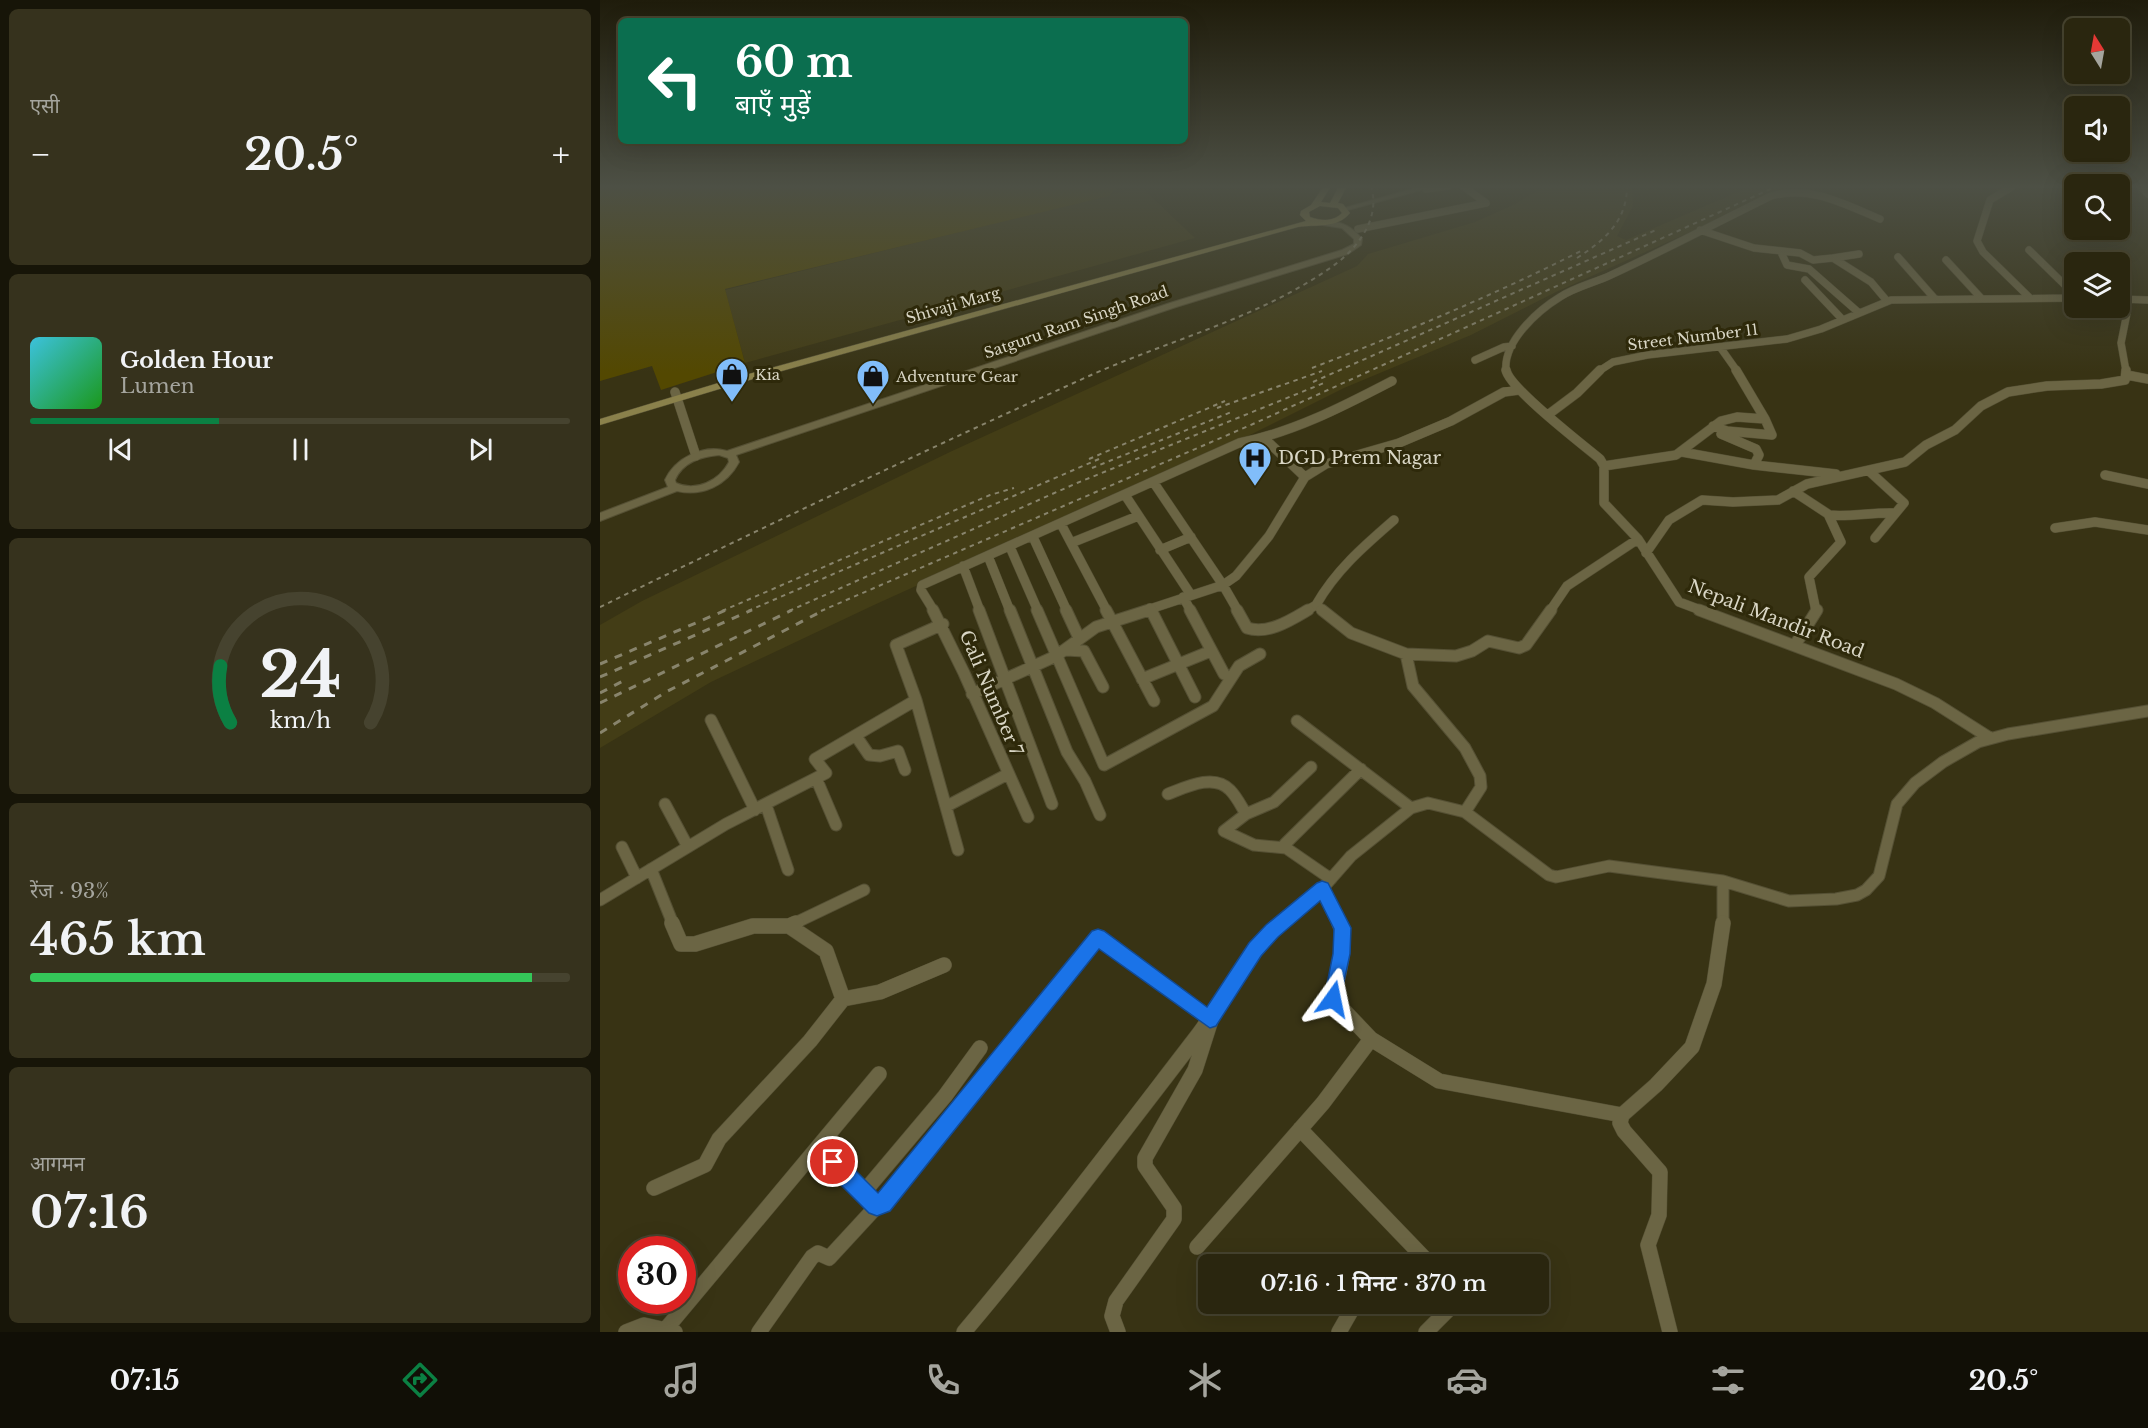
<!DOCTYPE html>
<html lang="hi">
<meta charset="utf-8">
<style>
:root{--surface:#2a260f;--page:#36321d;--text:#f1f3f6;--muted:#a5a59e;--line:#46432f;--accent:#0b8043}
body{margin:0;font-family:"Libre Baskerville","Noto Sans Devanagari",serif;background:var(--page);color:var(--text);height:100vh;display:flex;flex-direction:column;font-size:22px;white-space:nowrap}
*{box-sizing:border-box;margin:0}
p{font-size:20px;color:var(--muted)}
.icon{flex:none;width:33px;height:33px;fill:none;stroke:currentColor;stroke-width:2;stroke-linecap:round;stroke-linejoin:round}
.map{position:relative;flex:1;overflow:hidden}
.panel{display:flex;flex-direction:column;gap:9px;padding:9px;background:#171508;width:600px}
.panel>*{flex:none}
.top-card{position:absolute;left:18px;top:18px;width:570px;height:126px;border-radius:9px;box-shadow:0 6px 24px #0002,0 0 0 2px var(--line);background:#0b6e4f;color:#fff;overflow:hidden}
.needle{width:39px;rotate:349deg}
.controls{position:absolute;left:1464px;top:18px;display:grid;gap:12px}
.controls a{display:grid;place-items:center;width:66px;height:66px;border-radius:9px;background:var(--surface);box-shadow:0 6px 24px #0002,0 0 0 2px var(--line);font-size:30px}
.speed{position:absolute;left:18px;top:1236px;display:flex;gap:12px;font-size:30px;font-weight:700;text-align:center}
.speed>*{display:grid;place-content:center;width:78px;height:78px;border-radius:50%;background:var(--surface);box-shadow:0 6px 24px #0002,0 0 0 2px var(--line);line-height:1}
.speed .limit{border:9px solid #d22;background:#fff;color:#111}
.pin{position:absolute;display:grid;place-items:center;width:51px;height:51px;color:#fff;margin:-26px;border:3px solid #fff;border-radius:50%;box-shadow:0 2px 6px #0007}
.me{position:absolute;width:66px;margin:-33px;rotate:12deg;stroke-linejoin:round;filter:drop-shadow(0 0 4px #0008)}
.turn{display:flex;align-items:center;gap:21px;height:126px;padding:0 18px;font-size:27px}
.turn .icon{width:78px;height:78px;stroke-width:2.5}
.turn b{display:block;font-size:42px;line-height:51px}
.big{font-size:45px;font-weight:600;line-height:1.1}
.panel .card{flex:1;display:flex;flex-direction:column;justify-content:center;gap:9px;min-width:0;padding:0 21px;border-radius:9px;background:var(--page)}
.panel .dial{align-items:center;gap:0}
.dial svg{height:156px;overflow:visible;fill:none;stroke:var(--line);stroke-width:7;stroke-linecap:round;text-anchor:middle}
.dial text{fill:var(--text);stroke:none}
.song{display:flex;align-items:center;gap:18px}
.cover{width:72px;height:72px;border-radius:9px;background:linear-gradient(135deg,hsl(190 70% 55%),hsl(120 70% 35%))}
.played{height:6px;border-radius:3px;background:linear-gradient(90deg,var(--accent) 35%,var(--line) 35%)}
.keys{display:flex;justify-content:space-around;direction:ltr}
.heat{display:flex;justify-content:space-between;align-items:center;font-size:33px;direction:ltr}
.charge{height:9px;border-radius:4px;background:linear-gradient(90deg,#34c759 93%,var(--line) 0)}
.trip{position:absolute;left:598px;top:1254px;width:351px;height:60px;border-radius:9px;background:var(--surface);box-shadow:0 6px 24px #0002,0 0 0 2px var(--line);font-weight:600;line-height:60px;text-align:center}
.dock{display:flex;height:96px;justify-content:space-around;align-items:center;background:#110f06;color:var(--muted)}
.dock .icon{width:42px;height:42px}
.dock .on{color:var(--accent)}
.dock b{font-size:27px;color:var(--text)}
main{display:flex;flex:1;min-height:0}
.map>svg:first-child{display:block}
.built{fill:#433d16}
.green{fill:#534801}
.lines{fill:none;stroke-linecap:round;stroke-linejoin:round}
.minor-far3-casing{stroke:#555034;stroke-width:8}
.minor-far2-casing{stroke:#555034;stroke-width:10}
.minor-far1-casing{stroke:#555034;stroke-width:13}
.minor-casing{stroke:#555034;stroke-width:16}
.tertiary-casing{stroke:#555034;stroke-width:2}
.secondary-casing{stroke:#555034;stroke-width:1}
.minor-far3{stroke:#6b6544;stroke-width:7}
.minor-far2{stroke:#6b6544;stroke-width:9}
.minor-far1{stroke:#6b6544;stroke-width:11}
.minor{stroke:#6b6544;stroke-width:15}
.tertiary{fill:#6b6544;fill-rule:evenodd}
.secondary{fill:#8a814b;fill-rule:evenodd}
.rail-far1{stroke:#88846c;stroke-width:2;stroke-dasharray:4.5 4.5;stroke-linecap:butt}
.rail{stroke:#88846c;stroke-width:3;stroke-dasharray:8 8;stroke-linecap:butt}
.route{fill:#1a73e8;stroke:#114b97;stroke-width:1.5}
.labels{text-anchor:middle;dominant-baseline:central;stroke-width:6;stroke-linejoin:round;paint-order:stroke}
.far-street-label{font-size:15px;fill:#d9d6c5;stroke:#2e290a}
.far-poi-label{font-size:15px;fill:#d9d6c5;stroke:#2e290a;text-anchor:start}
.poi-label{font-size:18px;fill:#d9d6c5;stroke:#2e290a;text-anchor:start}
.street-label{font-size:18px;fill:#d9d6c5;stroke:#2e290a}
</style>
<main>
<section class="panel">
<div class="card"><p>एसी</p>
<div class="heat"><a>−</a><b class="big">20.5°</b><a>+</a></div>
</div>
<div class="card">
<div class="song"><i class="cover"></i><div><b>Golden Hour</b><p>Lumen</p></div></div>
<div class="played"></div>
<div class="keys"><svg class="icon" aria-label="previous" viewBox="0 0 24 24"><path d="M18 5L8 12l10 7zM5 5v14"/></svg><svg class="icon" aria-label="pause" viewBox="0 0 24 24"><path d="M8 5v14M16 5v14"/></svg><svg class="icon" aria-label="next" viewBox="0 0 24 24"><path d="M6 5l10 7-10 7zM19 5v14"/></svg></div>
</div>
<div class="card dial"><svg viewBox="0 0 100 80">
<path d="M14 69A42 42 0 1 1 86 69"/>
<path d="M14 69A42 42 0 0 1 9 40" stroke="#0b8043"/>
<text x="50" y="56" font-size="32" font-weight="700">24</text>
<text x="50" y="72" font-size="11">km/h</text>
</svg></div>
<div class="card"><p>रेंज · 93%</p><b class="big">465 km</b><div class="charge"></div></div>
<div class="card"><p>आगमन</p><b class="big">07:16</b></div>
</section>
<div class="map">
<svg width="1548" height="1332" viewBox="0 0 1548 1332">
<rect width="100%" height="100%" fill="#383314"/>
<!-- built -->
<path class="built" d="M945,186H1032L1033,206L1017,236L1026,240L1152,186H1193L956,292L871,335L744,388L652,434L274,605L111,682L0,748V625L42,601L352,451L757,266L768,254L875,222L915,204Z
M541,187L595,238L145,363L125,290Z"/>
<!-- green -->
<path class="green" d="M0,186H518L509,196L125,289L145,363L61,390L52,366L0,381Z"/>
<g class="lines">
<!-- minor-far3 casing -->
<g class="minor-far3-casing">
<path id="minor-far3" d="M1413,186L1390,200L1377,241L1383,252L1430,298
M1540,186L1548,194
M826,189L849,186
M758,229L886,203L863,186
M1100,230L1154,248L1200,253L1213,260L1233,258
M1429,250L1474,294
M1181,252L1187,265L1209,269L1258,312
M1259,254L1233,258L1271,282L1287,301
M1298,257L1335,299
M1346,260L1381,298
M1205,280L1242,319
M1520,299L1548,300
M1120,347L1137,371
M875,360L904,347L912,346
M906,371C903,342 937,311 960,297C975,287 994,283 1011,275C1065,250 1118,222 1171,196C1211,185 1244,204 1280,219
M999,371L1013,362L1047,355L1187,339L1221,329L1291,300L1474,298
M1526,371L1521,343L1527,313V299"/>
</g>
<!-- minor-far2 casing -->
<g class="minor-far2-casing">
<path id="minor-far2" d="M906,370C909,388 982,444 1000,459L1004,466V503L1038,539L1079,602L1103,611
M1527,375L1548,379
M75,392L96,456
M949,414L977,393L1000,370
M1113,426L1127,431L1172,435L1165,419
M1121,434L1156,449L1159,455L1154,465
M665,439L705,477
M1082,452L1154,465L1236,474
M1004,466L1076,455L1121,421L1137,417L1165,419L1136,370
M1269,471L1304,503L1275,538
M1505,475L1548,484
M554,483L623,585L638,611
M1193,491L1228,514L1241,542L1209,577L1216,611
M525,495L591,595
M1229,515C1252,517 1272,512 1295,513
M461,524L507,611
M1455,528L1495,522L1548,530
M433,537L467,611
M471,543L538,516
M410,547L438,611
M560,550L591,537
M1046,553L1069,520L1102,500L1133,502L1178,500L1207,484L1305,462L1326,445L1355,430L1381,406L1408,392L1447,386L1501,384L1525,380L1526,370
M388,556L410,611
M363,566L380,611
M583,597L591,611
M550,608L552,611
M334,611L321,590L322,585L639,443C694,432 742,407 792,381
M544,611L623,585L636,576L669,536L705,477L726,464L799,443L851,421L904,392L919,390
M706,611L716,605
M724,611L716,605C736,570 764,546 794,520
M950,611L967,586L1038,539"/>
</g>
<!-- minor-far1 casing -->
<g class="minor-far1-casing">
<path id="minor-far1" d="M333,610L364,673L428,817
M379,610L452,804
M410,610L467,752L485,781L500,815
M437,610L504,765L613,706L639,666L660,654
M466,610L479,638
M506,610L554,701
M551,610L595,697
M590,610L624,674
M637,610L647,628C668,635 691,620 708,610
M722,610L751,633L806,654
M951,610L926,645L919,648L888,641L872,651L856,656L806,654L813,686L865,748L880,776L881,787L865,812L949,875L956,877L1009,866L1123,881
M1099,610L1296,684L1335,703L1390,738
M1195,645L1217,610
M466,650L484,651L503,687
M542,679L611,651
M372,694L456,656L496,627L549,610
M316,700L358,850
M111,720L155,810
M697,721L811,808
M256,736L269,755L280,756L298,751L305,770
M216,778L236,825
M568,794C586,787 614,773 630,790C637,797 641,806 646,814
M65,804L88,847
M166,805L188,870
M347,806L406,775
M22,847L37,878
M686,848L654,845L624,831L646,814L674,802L711,767
M51,869L73,924
M731,879L686,848L685,844L761,769
M722,889L740,924
M0,900L126,824L226,773L215,759L316,700L296,645L343,624
M193,924L264,890
M680,924L722,889L751,856L811,808L828,803L865,812
M1123,924V881L1189,901L1236,899L1257,895L1266,890L1279,876L1297,804L1315,783L1343,762L1378,742L1408,734L1548,711"/>
</g>
<!-- minor casing -->
<g class="minor-casing">
<path id="minor" d="M72,923L81,944H95L153,926H189L226,951L243,999L280,992L344,965
M739,923C749,941 737,979 733,999L771,1039L839,1081L1022,1115
M189,926L196,923
M700,1129L830,1264
M218,1148L277,1206L283,1204L498,937L610,1019
M54,1188L105,1165L119,1139L210,1041L243,999
M264,1192L345,1096L380,1048
M597,1247L723,1103L771,1039
M65,1330L279,1074
M26,1332L44,1325L75,1332
M159,1332L212,1257L218,1253L229,1258L277,1206
M364,1332C445,1236 521,1135 598,1035C626,998 646,953 682,923
M518,1332L512,1316L516,1301L574,1219V1208L545,1166V1158L595,1070L610,1023
M739,1332L755,1304
M826,1332L854,1304
M1070,1332L1048,1245L1059,1215L1060,1172L1024,1131L1020,1123L1022,1115L1056,1085L1092,1047L1114,984L1123,923"/>
</g>
<!-- tertiary casing -->
<g class="tertiary-casing">
<path id="tertiary" d="M823,186H836L744,211L741,209Z
M723,221C739,220 752,226 762,239L761,245L748,254L576,307L136,455L139,462C127,485 103,497 77,491L0,521V513L68,487L65,480C75,458 103,444 127,451L570,303L742,250L754,244V239L742,228L723,225ZM119,455L128,458L129,462C119,481 96,492 76,483L75,480C83,462 100,457 119,455Z"/>
</g>
<!-- secondary casing -->
<g class="secondary-casing">
<path id="secondary" d="M724,186H731L721,202L730,203L739,186H747L738,203L743,204L750,213C737,229 716,224 698,227L146,381L0,425V419L138,377L706,221L700,215L701,211L711,205ZM720,206L738,208L742,213C733,222 722,221 710,217L709,212Z"/>
</g>
<!-- minor-far3 -->
<use href="#minor-far3" class="minor-far3"/>
<!-- minor-far2 -->
<use href="#minor-far2" class="minor-far2"/>
<!-- minor-far1 -->
<use href="#minor-far1" class="minor-far1"/>
<!-- minor -->
<use href="#minor" class="minor"/>
<!-- tertiary -->
<use href="#tertiary" class="tertiary"/>
<!-- secondary -->
<use href="#secondary" class="secondary"/>
<!-- rail-far1 -->
<path class="rail-far1" d="M977,258C1005,240 1027,221 1027,186
M712,368C803,333 894,295 981,251
M713,382L1056,230
M617,408L722,371
M489,459L625,401
M492,468L634,411
M0,607C162,528 325,450 489,376C569,340 660,318 733,266C758,248 781,218 771,186
M122,611L390,495L414,488
M148,611L499,459
M189,611L477,483L724,383
M221,611L653,424L1177,186"/>
<!-- rail -->
<path class="rail" d="M0,664L126,610
M0,677L152,610
M0,693L25,680
M0,703L192,610
M0,733L66,692L224,610"/>
</g>
<!-- sky -->
<linearGradient id="sky" x2="0" y2="1"><stop stop-color="#1f1c0b"/><stop offset="0.5" stop-color="#4d5045"/><stop offset="1" stop-color="#4d5045" stop-opacity="0"/></linearGradient>
<rect width="1548" height="373" fill="url(#sky)"/>
<!-- route -->
<path class="route" d="M722,881L728,883L751,928L750,954L739,1005L733,1008L726,1005L724,999L733,954L734,929L720,901L678,937L661,956L616,1026L610,1028L499,949L290,1211L277,1216L269,1213L226,1170L223,1162L226,1155L233,1153L240,1155L278,1193L492,931L498,929L504,931L607,1007L649,943L666,925L717,883Z"/>
<!-- icons -->
<defs>
<g id="shop-pin" transform="scale(1.725)"><path d="M0 17L-7.5 6A9.5 9.5 0 1 1 7.5 6Z" fill="#81bdfa" stroke="#2e290a"/><path d="M-5-2.5h2.3a2.7 3.5 0 0 1 5.4 0H5L5.5 6h-11ZM-1.5-2.5h3a1.5 2.3 0 0 0-3 0Z" fill="#111"/></g>
<g id="hospital-pin" transform="scale(1.725)"><path d="M0 17L-7.5 6A9.5 9.5 0 1 1 7.5 6Z" fill="#81bdfa" stroke="#2e290a"/><path d="M-5-5h3v3.5h4V-5h3V5h-3V1.5h-4V5h-3Z" fill="#111"/></g>
</defs>
<g fill-rule="evenodd">
<use href="#shop-pin" x="132" y="374"/>
<use href="#shop-pin" x="273" y="376"/>
<use href="#hospital-pin" x="655" y="458"/>
</g>
<g class="labels">
<!-- far-street labels -->
<g class="far-street-label">
<text transform="translate(353 305) rotate(-16)">Shivaji Marg</text>
<text transform="translate(476 322) rotate(-19)">Satguru Ram Singh Road</text>
<text transform="translate(1093 337) rotate(-7)">Street Number 11</text>
</g>
<!-- far-poi labels -->
<g class="far-poi-label">
<text x="155" y="374">Kia</text>
<text x="296" y="376">Adventure Gear</text>
</g>
<!-- poi labels -->
<g class="poi-label">
<text x="678" y="458">DGD Prem Nagar</text>
</g>
<!-- street labels -->
<g class="street-label">
<text transform="translate(1176 619) rotate(21)">Nepali Mandir Road</text>
<text transform="translate(391 693) rotate(67)">Gali Number 7</text>
</g>
</g>
</svg>
<div class="controls">
<a><svg class="needle" viewBox="-14 -14 28 28"><path d="M0-13l5 13h-10z" fill="#e53935"/><path d="M0 13l5-13h-10z" fill="#a5a59e"/></svg></a>
<a><svg class="icon" aria-label="sound" viewBox="0 0 24 24"><path d="M4 9h4l5-4v14l-5-4H4zM17 9q2 3 0 6"/></svg></a>
<a><svg class="icon" aria-label="search" viewBox="0 0 24 24"><circle cx="10" cy="10" r="6"/><path d="M15 15l6 6"/></svg></a>
<a><svg class="icon" aria-label="layers" viewBox="0 0 24 24"><path d="M12 4l9 5-9 5-9-5zM3 14l9 5 9-5"/></svg></a>
</div>
<div class="speed"><div class="limit">30</div></div>
<div class="pin" style="left:233px;top:1162px;background:#d93025"><svg class="icon" aria-label="arrive" viewBox="0 0 24 24"><path d="M6 21V4h12l-3 4 3 4H6"/></svg></div>
<svg class="me" style="left:733px;top:999px" viewBox="-20 -20 40 40"><path d="M0-17L14 15 0 8-14 15z" fill="#1a73e8" stroke="#fff" stroke-width="4"/></svg>
<div class="trip">07:16 · 1 मिनट · 370 m</div>
<div class="top-card">
<div class="turn"><svg class="icon" aria-label="left" viewBox="0 0 24 24"><path d="M17 20v-9H6M10 6l-5 5 5 5"/></svg><div><b>60 m</b>बाएँ मुड़ें</div></div>
</div>
</div>
</main>
<nav class="dock">
<b>07:15</b>
<svg class="icon on" aria-label="directions" viewBox="0 0 24 24"><path d="M12 3l9 9-9 9-9-9zM9 14v-3h6M13 9l2 2-2 2"/></svg>
<svg class="icon" aria-label="music" viewBox="0 0 24 24"><path d="M9 18V5l10-2v13"/><circle cx="6" cy="18" r="3"/><circle cx="16" cy="16" r="3"/></svg>
<svg class="icon" aria-label="phone" viewBox="0 0 24 24"><path d="M5 4h4l2 5-3 2q2 4 5 5l2-3 5 2v4C11 20 4 13 5 4z"/></svg>
<svg class="icon" aria-label="climate" viewBox="0 0 24 24"><path d="M12 3v18M4 7l16 10M4 17L20 7"/></svg>
<svg class="icon" aria-label="car" viewBox="0 0 24 24"><path d="M5 17H2v-5l4-1 3-4h7l3 4 3 1v5h-3M9 17h6M6 11h13"/><circle cx="7" cy="17" r="2"/><circle cx="17" cy="17" r="2"/></svg>
<svg class="icon" aria-label="filters" viewBox="0 0 24 24"><path d="M4 7h16M4 17h16"/><circle cx="9" cy="7" r="2"/><circle cx="15" cy="17" r="2"/></svg>
<b>20.5°</b>
</nav>
